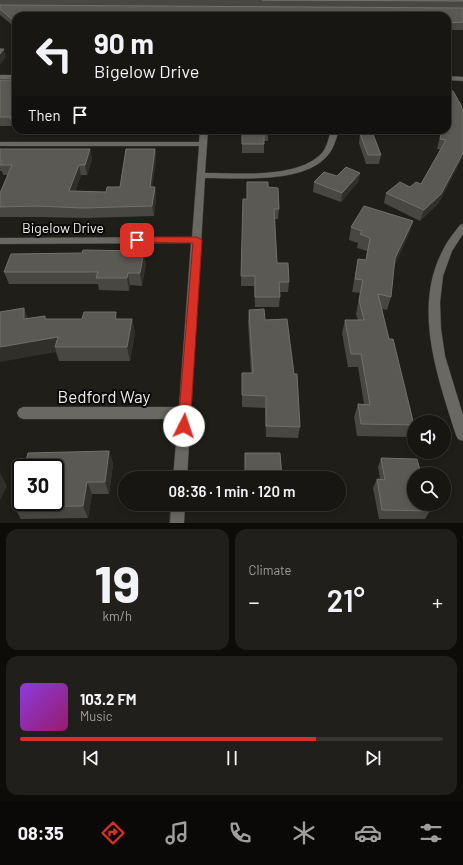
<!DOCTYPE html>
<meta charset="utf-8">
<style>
:root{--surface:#181613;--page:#211f1c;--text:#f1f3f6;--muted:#9f9fa0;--line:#363533;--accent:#d93025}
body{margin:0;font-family:Barlow,sans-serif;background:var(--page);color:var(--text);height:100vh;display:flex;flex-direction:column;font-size:15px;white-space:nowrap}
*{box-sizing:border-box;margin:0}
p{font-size:13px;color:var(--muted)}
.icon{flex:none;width:22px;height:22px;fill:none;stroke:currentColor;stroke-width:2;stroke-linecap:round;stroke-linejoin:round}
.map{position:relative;height:523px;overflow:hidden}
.sheet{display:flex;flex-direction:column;gap:6px;padding:6px;background:#0d0c0a;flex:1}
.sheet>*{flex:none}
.hud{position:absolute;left:12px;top:12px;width:439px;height:122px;border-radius:12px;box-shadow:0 2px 6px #0003,0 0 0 1px var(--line);background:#181613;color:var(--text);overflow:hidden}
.tools{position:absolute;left:407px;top:415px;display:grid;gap:8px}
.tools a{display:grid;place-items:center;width:44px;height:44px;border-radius:50%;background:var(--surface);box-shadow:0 2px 6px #0003,0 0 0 1px var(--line);font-size:20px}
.speed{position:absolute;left:12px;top:459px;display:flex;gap:8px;font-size:20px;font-weight:700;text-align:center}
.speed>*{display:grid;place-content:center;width:52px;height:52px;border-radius:50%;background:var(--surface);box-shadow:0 2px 6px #0003,0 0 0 1px var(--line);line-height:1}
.speed .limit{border:2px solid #111;border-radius:6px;background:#fff;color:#111}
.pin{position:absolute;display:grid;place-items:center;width:34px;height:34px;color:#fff;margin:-17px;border-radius:8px;box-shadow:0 2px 6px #0006}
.me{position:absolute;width:44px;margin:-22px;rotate:4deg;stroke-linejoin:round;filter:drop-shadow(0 0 3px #0008)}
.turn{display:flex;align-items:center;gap:14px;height:84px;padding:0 16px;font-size:18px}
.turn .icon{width:52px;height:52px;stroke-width:2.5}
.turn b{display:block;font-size:28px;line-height:34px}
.then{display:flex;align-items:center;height:38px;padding:0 16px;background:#0003;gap:8px;font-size:15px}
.big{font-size:30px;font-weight:600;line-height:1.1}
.sheet .card{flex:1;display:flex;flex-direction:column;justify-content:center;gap:6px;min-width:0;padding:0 14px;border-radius:12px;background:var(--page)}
.sheet .dial{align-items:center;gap:0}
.dial b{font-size:52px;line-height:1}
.song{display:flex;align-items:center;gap:12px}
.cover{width:48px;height:48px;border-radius:6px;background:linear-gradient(135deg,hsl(270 70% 55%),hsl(320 70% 35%))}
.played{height:4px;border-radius:2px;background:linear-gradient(90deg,var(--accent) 70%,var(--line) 70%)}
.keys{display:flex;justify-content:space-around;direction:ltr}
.heat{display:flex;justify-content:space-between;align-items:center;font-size:22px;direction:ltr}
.sheet .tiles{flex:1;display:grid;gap:6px;grid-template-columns:1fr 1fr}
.card:last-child{grid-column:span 2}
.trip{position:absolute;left:118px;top:471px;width:228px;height:40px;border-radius:20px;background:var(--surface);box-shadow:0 2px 6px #0003,0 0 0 1px var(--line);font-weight:600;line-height:40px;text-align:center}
.tabs{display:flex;height:64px;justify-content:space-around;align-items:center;background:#0a0908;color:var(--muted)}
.tabs .icon{width:28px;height:28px}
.tabs .selected{color:var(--accent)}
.tabs b{font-size:18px;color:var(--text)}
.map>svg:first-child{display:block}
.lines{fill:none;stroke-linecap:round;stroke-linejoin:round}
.minor-casing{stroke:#3c3a37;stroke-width:1}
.minor{fill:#6a6862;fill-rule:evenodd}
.wall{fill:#494742}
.shaded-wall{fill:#312f2a}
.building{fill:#5b5954;stroke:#72706b}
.route{fill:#d93025;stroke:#8d1f18}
.labels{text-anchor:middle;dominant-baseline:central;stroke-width:4;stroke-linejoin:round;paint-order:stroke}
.street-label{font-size:14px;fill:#ecebe8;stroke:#090807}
.near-street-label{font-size:17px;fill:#ecebe8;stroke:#090807}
</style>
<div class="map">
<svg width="463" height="523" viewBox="0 0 463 523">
<rect width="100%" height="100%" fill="#201e19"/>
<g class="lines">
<!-- minor casing -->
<g class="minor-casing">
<path id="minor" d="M0,75H16V79H0Z
M447,76L463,77V81L447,80Z
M200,130H208L205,173C238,173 298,179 322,153C327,147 329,137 331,130H339C336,139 334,148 328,155C305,184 239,178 205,178L187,478H173L178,419H23L19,417L17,413L19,409L23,407H179L191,243L0,244V238L192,237L199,146H0V142H199Z
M463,224V234L452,251L443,276L440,302L441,329L445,356L463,415V441L458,439L456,435C438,378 412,308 443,250C447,241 454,233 460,225Z
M171,504H185L184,523H170Z"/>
</g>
<!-- minor -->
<use href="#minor" class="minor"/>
</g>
<!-- wall -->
<path class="wall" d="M0,0H463V30H447V16H16V28L0,15Z
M0,80H16V128H12V126H0Z
M449,91L463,112V156L438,204L420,221L384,203L386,193L421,184L441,150L437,149L441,133L433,132L432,130H447Z
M242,130H268V141H264V153H242Z
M372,130H392L391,135L374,134Z
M360,134L381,155L379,164H366L359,143Z
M0,149H90L92,159L87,175H81L75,191L106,192L120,187L155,149L156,159L152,187H155L156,198L154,216L85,218L38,217H0V193L8,175H3L2,171H0Z
M360,173L358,182L341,202L313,192L314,182L337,176Z
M268,187L279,209L278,219H275L277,263L289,282L288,292H280V297L279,307H255L254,286H241L243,199H247Z
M413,221L409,234L394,266L391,297L387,310L382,309L389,339L414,425L408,437L357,436L354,417L358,404H364L358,367H348L342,333L345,320H358L356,314L360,293L352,292L358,259L366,260L367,251L357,248L358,243L349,240L351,227Z
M146,263L142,286L130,285L129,291L99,290L98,284H9L4,272Z
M249,310L265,320L300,427L298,438L266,437L265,408L242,407V373H251L248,322Z
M45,316L46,319H132L135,333L130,361H59L56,352L28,319Z
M109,451L113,464L109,494H92L88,518L21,519L14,507Z
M381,458L430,511L425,519H379L373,488L377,479H380L378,467Z
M245,504H283L282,510L245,509Z"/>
<!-- shaded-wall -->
<path class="shaded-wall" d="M16,19V27L14,21Z
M4,49L6,57L0,65V54Z
M90,149L92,159L87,175L85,165Z
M155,149L156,159L151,198L150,187Z
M463,153V157L438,204L420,221L424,210Z
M79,165L81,175L72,202L69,191Z
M360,173L358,182L341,202L342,193Z
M155,187L156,198L154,216L152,206Z
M413,221L409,234L391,272L395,258Z
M144,251L146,263L142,286L140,273Z
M128,273L130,285L129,291L127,278Z
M24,308L30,322L24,319Z
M116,312L119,326L115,319Z
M132,319L135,333L130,361L127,347Z
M58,337L55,347L56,352L0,362V347Z
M109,451L113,464L109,494L105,482Z
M0,473L7,486L0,500Z
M87,482L92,494L88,518L83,506Z"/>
<!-- building -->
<path class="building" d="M262,0H463V1Z
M0,5L463,8V22L447,23V16H16V19L14,21L0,9Z
M0,49H4L0,54Z
M0,80H16V119H10L11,117H0Z
M447,87L449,91H453L461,105L463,112V153L441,194L424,210L386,193L400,182L410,187L416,182L421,184L446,140L440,139L442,130H447Z
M242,130H268V132H264V144H242Z
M360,134H373L381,155H368Z
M0,149H90L85,165H79L69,191L106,192L107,187H120L126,149H155L150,187H155L152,206L83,208L35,206L0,207V193L12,165H0L2,161H0Z
M346,167L360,173L342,193L314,182L324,172L337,176Z
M247,182H268V187L278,188L279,209H274L277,263H288L289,282H279L280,297H255V276H241L243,199H247Z
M364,206L413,221L395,258L391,297L378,294L389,339H393L414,425L361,424L358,404L370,405L361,354H351L345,320H364L359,300L363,280L355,279L358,259L366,260L370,238L360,234L362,231L351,227Z
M83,250L144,251L140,273H128L127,278H96L98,272H4L11,254L82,253Z
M24,308V319L45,316V319H82L84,312H116L115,319H132L127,347H55L58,337L0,347V312Z
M264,309L265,320L287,319L294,374H297L300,427L266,426V396L242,395V373H253L249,310Z
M109,451L105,482H87L83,506L14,507L21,480V502H55V468H24L28,453Z
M245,453H280L282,478H245Z
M381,458L417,459L421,474H414V504H428L430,511L382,510L377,479L385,480Z"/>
<!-- route -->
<path class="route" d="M137,237H197L202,240L190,426L188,430L184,431L180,430L178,426L193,243L134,242L132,240Z"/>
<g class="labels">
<!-- street labels -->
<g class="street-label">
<text x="63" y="227">Bigelow Drive</text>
</g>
<!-- near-street labels -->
<g class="near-street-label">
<text x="104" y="396">Bedford Way</text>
</g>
</g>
</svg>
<div class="tools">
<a><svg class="icon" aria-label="sound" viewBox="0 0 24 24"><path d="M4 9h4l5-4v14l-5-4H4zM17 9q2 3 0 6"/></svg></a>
<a><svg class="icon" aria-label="search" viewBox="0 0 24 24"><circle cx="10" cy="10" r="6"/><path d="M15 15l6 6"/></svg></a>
</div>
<div class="speed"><div class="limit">30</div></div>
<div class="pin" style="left:137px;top:240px;background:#d93025"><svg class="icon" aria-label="arrive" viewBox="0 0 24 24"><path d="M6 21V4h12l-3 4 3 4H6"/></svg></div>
<svg class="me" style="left:184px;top:426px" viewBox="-20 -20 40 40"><circle r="19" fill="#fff"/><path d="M0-13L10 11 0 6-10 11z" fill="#d93025"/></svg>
<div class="trip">08:36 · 1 min · 120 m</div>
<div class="hud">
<div class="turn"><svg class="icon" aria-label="left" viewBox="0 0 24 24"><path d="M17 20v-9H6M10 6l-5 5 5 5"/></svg><div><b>90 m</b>Bigelow Drive</div></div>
<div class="then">Then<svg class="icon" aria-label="arrive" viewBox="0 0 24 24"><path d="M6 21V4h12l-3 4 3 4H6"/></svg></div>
</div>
</div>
<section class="sheet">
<div class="tiles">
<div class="card dial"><b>19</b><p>km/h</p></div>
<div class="card"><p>Climate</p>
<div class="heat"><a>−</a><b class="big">21°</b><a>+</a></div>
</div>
<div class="card">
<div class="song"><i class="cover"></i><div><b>103.2 FM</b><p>Music</p></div></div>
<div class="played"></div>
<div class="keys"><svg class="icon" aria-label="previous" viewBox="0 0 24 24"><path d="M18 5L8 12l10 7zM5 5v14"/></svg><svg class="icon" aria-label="pause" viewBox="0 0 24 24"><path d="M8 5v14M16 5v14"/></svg><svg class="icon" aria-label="next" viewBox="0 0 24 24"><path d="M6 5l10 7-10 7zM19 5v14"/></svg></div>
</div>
</div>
</section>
<nav class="tabs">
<b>08:35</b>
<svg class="icon selected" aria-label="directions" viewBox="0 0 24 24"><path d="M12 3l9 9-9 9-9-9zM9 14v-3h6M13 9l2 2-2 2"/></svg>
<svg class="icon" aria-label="music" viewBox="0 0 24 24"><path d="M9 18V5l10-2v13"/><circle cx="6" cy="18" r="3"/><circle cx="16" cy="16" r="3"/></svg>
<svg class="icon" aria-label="phone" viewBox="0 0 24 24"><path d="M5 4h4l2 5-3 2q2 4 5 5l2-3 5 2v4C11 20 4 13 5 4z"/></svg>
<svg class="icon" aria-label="climate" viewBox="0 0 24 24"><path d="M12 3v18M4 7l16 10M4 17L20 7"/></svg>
<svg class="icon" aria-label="car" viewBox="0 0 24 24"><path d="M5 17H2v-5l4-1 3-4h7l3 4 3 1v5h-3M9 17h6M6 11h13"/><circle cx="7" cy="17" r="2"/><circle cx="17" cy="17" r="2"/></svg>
<svg class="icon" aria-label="filters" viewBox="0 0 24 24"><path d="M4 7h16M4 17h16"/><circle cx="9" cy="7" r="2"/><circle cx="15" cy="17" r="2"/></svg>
</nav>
